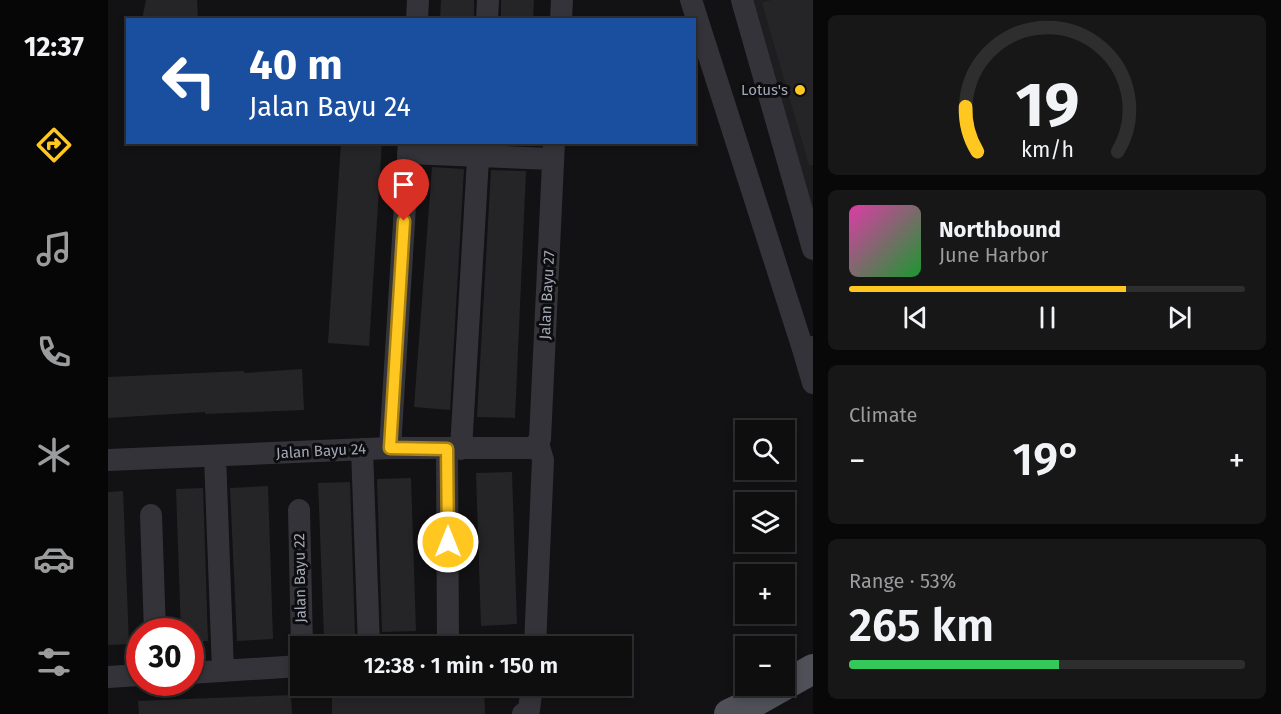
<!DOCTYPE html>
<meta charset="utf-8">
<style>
:root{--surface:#0e0e0f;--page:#171718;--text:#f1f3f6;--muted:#9b9c9e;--line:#2e2e2f;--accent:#ffc720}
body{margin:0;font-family:"Fira Sans",sans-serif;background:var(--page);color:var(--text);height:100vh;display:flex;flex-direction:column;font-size:22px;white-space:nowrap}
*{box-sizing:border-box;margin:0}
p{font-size:20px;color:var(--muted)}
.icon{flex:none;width:33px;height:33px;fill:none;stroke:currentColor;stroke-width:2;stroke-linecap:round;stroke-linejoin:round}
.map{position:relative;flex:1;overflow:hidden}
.sheet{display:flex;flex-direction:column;gap:15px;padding:15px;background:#080808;width:468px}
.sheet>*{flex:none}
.top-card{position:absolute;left:18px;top:18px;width:570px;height:126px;border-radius:0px;box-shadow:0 3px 9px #0003,0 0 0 2px var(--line);background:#1a4fa0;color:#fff;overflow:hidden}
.controls{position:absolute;left:627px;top:420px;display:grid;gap:12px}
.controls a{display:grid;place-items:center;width:60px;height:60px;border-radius:0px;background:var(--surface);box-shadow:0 3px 9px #0003,0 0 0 2px var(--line);font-size:30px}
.speed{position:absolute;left:18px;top:618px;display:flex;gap:12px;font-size:30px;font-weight:700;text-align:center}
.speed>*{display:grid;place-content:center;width:78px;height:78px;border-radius:50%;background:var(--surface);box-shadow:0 3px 9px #0003,0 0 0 2px var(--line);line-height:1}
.speed .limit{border:9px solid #d22;background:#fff;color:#111}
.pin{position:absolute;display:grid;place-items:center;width:51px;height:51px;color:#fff;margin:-62px -26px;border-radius:50% 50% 50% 0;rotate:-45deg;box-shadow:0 0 6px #0007}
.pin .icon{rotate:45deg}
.me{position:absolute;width:66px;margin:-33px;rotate:0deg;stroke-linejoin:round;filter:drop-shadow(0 0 4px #0008)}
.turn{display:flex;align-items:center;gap:21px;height:126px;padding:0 24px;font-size:27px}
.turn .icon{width:78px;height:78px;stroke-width:2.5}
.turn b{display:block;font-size:42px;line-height:51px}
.big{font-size:45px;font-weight:600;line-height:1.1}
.sheet .widget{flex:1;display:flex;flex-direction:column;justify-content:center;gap:9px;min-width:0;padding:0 21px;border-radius:9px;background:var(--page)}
.sheet .dial{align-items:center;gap:0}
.dial svg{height:156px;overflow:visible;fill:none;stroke:var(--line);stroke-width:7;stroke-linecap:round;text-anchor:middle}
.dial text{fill:var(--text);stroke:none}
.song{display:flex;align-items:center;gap:18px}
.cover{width:72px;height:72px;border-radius:9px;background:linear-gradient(135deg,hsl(320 70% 55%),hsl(130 70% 35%))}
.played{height:6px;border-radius:3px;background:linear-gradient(90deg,var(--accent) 70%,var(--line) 70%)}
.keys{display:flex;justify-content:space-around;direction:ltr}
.heat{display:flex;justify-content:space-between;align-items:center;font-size:33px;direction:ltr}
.charge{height:9px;border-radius:4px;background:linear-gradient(90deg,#34c759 53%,var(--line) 0)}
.trip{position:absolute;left:182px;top:636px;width:342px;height:60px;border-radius:0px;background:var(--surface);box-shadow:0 3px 9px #0003,0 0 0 2px var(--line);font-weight:600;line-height:60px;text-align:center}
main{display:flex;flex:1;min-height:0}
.menu{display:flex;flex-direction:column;width:108px;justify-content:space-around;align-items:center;background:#060606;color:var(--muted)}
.menu .icon{width:42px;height:42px}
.menu .on{color:var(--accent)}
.menu b{font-size:27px;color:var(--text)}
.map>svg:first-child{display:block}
.built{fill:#1e1e21}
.building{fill:#252528}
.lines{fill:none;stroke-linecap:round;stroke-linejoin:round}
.minor{stroke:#333339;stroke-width:22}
.major{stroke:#4f5058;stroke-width:30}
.route-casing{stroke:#a68115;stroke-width:15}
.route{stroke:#ffc720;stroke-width:10}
.poi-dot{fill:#ffc720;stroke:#0d0d0f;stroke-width:2}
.labels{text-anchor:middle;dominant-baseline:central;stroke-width:6;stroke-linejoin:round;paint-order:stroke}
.poi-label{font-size:15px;fill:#a3a7b6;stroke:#0d0d0f;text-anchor:end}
.street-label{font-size:15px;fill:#a3a7b6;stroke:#0d0d0f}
</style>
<main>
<nav class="menu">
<b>12:37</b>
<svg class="icon on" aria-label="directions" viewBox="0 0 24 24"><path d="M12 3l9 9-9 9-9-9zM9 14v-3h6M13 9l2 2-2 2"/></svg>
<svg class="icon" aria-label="music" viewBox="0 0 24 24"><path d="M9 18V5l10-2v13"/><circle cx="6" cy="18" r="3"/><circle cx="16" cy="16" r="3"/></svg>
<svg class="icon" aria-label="phone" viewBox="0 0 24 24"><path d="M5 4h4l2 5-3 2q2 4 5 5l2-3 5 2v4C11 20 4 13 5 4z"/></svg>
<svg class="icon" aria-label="climate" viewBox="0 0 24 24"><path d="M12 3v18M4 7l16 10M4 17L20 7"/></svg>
<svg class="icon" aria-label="car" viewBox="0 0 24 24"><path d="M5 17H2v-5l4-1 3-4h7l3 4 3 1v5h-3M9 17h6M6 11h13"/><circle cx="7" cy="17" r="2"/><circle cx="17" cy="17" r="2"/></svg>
<svg class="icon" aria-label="filters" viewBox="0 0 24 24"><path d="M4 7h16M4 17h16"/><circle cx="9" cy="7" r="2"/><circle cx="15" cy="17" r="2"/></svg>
</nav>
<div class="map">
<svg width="705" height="714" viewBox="0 0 705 714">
<rect width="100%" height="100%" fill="#121214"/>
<!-- built -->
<path class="built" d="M630,0H705V263Z"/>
<!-- building -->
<path class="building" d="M38,0H89L90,20H34Z
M333,0H366V20H332Z
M393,0H426L425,20H393Z
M663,0H705V165H701L654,3Z
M233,142H274L261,346L220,343Z
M324,167L356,169L342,410L306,407Z
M383,170L418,171L407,418L369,417Z
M194,369L196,410L97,414V412L0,418V377L136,371V373Z
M404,472L409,624L373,626L368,473Z
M303,478L308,631L274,632L269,479Z
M242,482L247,635L216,636L210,483Z
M160,486L165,639L129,641L122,488Z
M95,488L100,641H82V632H73L68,489Z
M15,491L21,644L0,645V492Z
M331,686H376L377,714H224V689Z
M183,695L184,714H31L30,701Z"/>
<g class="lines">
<!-- minor -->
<path class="minor" d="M583,0L695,349L705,347
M634,0L705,249
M309,20L310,0
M379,20L380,0
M453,20L454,0
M300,153L445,159
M695,349L705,383
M282,448L301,142
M254,449L261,646
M339,449L340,646
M353,449L371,142
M107,456L115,671
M0,460L282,448H423L430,443L432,439L446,142
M191,510L194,646
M43,515L47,632
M427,646L435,460L430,443
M82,673L192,666
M0,677L32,675
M415,714L421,710L424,686"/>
<!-- major -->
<path class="major" d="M621,714L645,703L705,669"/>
</g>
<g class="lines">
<!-- route casing -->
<g class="route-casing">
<path id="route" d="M296,221L282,448L339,449L340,542"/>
</g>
<!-- route -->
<use href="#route" class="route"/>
</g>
<!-- markers -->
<circle class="poi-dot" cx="692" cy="90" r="6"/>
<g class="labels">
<!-- poi labels -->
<g class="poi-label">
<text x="680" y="90">Lotus's</text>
</g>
<!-- street labels -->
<g class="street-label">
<text transform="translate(439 295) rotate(-87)">Jalan Bayu 27</text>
<text transform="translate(213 451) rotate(-3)">Jalan Bayu 24</text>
<text transform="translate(192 578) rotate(-91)">Jalan Bayu 22</text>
</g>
</g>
</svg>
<div class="controls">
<a><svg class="icon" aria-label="search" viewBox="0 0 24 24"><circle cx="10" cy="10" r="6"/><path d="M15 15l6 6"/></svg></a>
<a><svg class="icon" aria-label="layers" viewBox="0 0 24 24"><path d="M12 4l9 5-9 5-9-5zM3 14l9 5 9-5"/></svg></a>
<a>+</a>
<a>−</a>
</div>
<div class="speed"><div class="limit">30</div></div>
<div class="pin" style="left:296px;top:221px;background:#d93025"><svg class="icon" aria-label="arrive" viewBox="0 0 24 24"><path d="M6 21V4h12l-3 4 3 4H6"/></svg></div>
<svg class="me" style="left:340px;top:542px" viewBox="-20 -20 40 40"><circle r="17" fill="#ffc720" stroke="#fff" stroke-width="3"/><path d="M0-11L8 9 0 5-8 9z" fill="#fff"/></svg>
<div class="trip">12:38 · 1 min · 150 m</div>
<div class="top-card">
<div class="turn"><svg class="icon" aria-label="left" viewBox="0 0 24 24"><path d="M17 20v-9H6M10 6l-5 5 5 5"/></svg><div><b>40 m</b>Jalan Bayu 24</div></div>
</div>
</div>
<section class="sheet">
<div class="widget dial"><svg viewBox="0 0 100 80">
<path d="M14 69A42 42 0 1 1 86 69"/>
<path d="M14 69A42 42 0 0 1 8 46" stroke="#ffc720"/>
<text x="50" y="56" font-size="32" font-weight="700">19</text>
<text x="50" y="72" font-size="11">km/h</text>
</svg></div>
<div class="widget">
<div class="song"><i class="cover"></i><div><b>Northbound</b><p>June Harbor</p></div></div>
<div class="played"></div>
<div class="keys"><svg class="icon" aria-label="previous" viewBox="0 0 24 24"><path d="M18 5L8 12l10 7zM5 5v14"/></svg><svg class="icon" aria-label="pause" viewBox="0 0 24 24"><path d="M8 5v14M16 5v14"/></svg><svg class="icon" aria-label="next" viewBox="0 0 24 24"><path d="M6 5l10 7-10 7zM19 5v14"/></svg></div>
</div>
<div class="widget"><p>Climate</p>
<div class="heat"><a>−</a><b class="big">19°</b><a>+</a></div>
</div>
<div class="widget"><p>Range · 53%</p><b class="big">265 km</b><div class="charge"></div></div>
</section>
</main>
